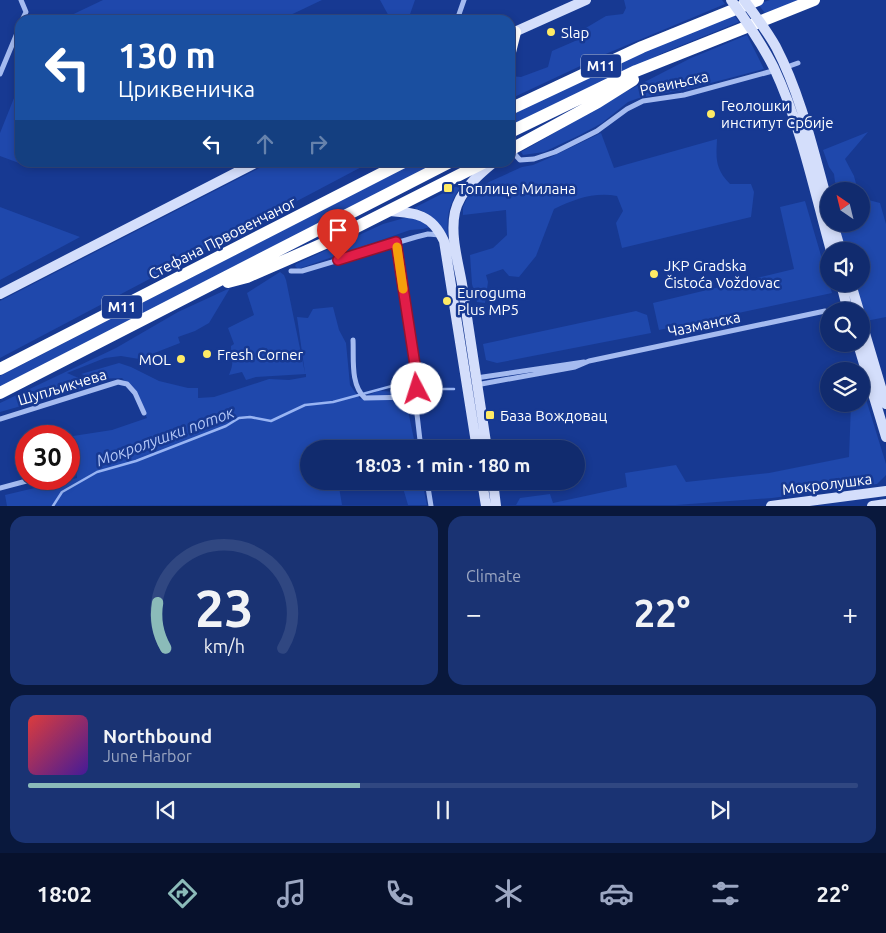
<!DOCTYPE html>
<meta charset="utf-8">
<style>
:root{--surface:#112b6e;--page:#1a3373;--text:#f1f3f6;--muted:#9ca7c2;--line:#304781;--accent:#8bbbb9}
body{margin:0;font-family:Ubuntu,sans-serif;background:var(--page);color:var(--text);height:100vh;display:flex;flex-direction:column;font-size:19px;white-space:nowrap}
*{box-sizing:border-box;margin:0}
p{font-size:16px;color:var(--muted)}
.icon{flex:none;width:28px;height:28px;fill:none;stroke:currentColor;stroke-width:2;stroke-linecap:round;stroke-linejoin:round}
.map{position:relative;height:506px;overflow:hidden}
.drawer{display:flex;flex-direction:column;gap:10px;padding:10px;background:#09183c;flex:1}
.drawer>*{flex:none}
.hud{position:absolute;left:15px;top:15px;width:500px;height:152px;border-radius:15px;box-shadow:0 2px 8px #0003,0 0 0 1px var(--line);background:#1a4fa0;color:#fff;overflow:hidden}
.needle{width:32px;rotate:325deg}
.controls{position:absolute;left:820px;top:182px;display:grid;gap:10px}
.controls a{display:grid;place-items:center;width:50px;height:50px;border-radius:50%;background:var(--surface);box-shadow:0 2px 8px #0003,0 0 0 1px var(--line);font-size:25px}
.speed{position:absolute;left:15px;top:425px;display:flex;gap:10px;font-size:25px;font-weight:700;text-align:center}
.speed>*{display:grid;place-content:center;width:65px;height:65px;border-radius:50%;background:var(--surface);box-shadow:0 2px 8px #0003,0 0 0 1px var(--line);line-height:1}
.speed .limit{border:8px solid #d22;background:#fff;color:#111}
.pin{position:absolute;display:grid;place-items:center;width:42px;height:42px;color:#fff;margin:-51px -21px;border-radius:50% 50% 50% 0;rotate:-45deg;box-shadow:0 0 5px #0007}
.pin .icon{rotate:45deg}
.me{position:absolute;width:55px;margin:-28px;rotate:355deg;stroke-linejoin:round;filter:drop-shadow(0 0 4px #0008)}
.turn{display:flex;align-items:center;gap:18px;height:105px;padding:0 20px;font-size:22px}
.turn .icon{width:65px;height:65px;stroke-width:2.5}
.turn b{display:block;font-size:35px;line-height:42px}
.lanes{display:flex;align-items:center;height:48px;padding:0 20px;background:#0003;justify-content:center;gap:25px;direction:ltr}
.lanes .off{opacity:.35}
.big{font-size:38px;font-weight:700;line-height:1.1}
.drawer .card{flex:1;display:flex;flex-direction:column;justify-content:center;gap:8px;min-width:0;padding:0 18px;border-radius:15px;background:var(--page)}
.drawer .dial{align-items:center;gap:0}
.dial svg{height:130px;overflow:visible;fill:none;stroke:var(--line);stroke-width:7;stroke-linecap:round;text-anchor:middle}
.dial text{fill:var(--text);stroke:none}
.song{display:flex;align-items:center;gap:15px}
.cover{width:60px;height:60px;border-radius:8px;background:linear-gradient(135deg,hsl(0 70% 55%),hsl(260 70% 35%))}
.played{height:5px;border-radius:2px;background:linear-gradient(90deg,var(--accent) 40%,var(--line) 40%)}
.keys{display:flex;justify-content:space-around;direction:ltr}
.heat{display:flex;justify-content:space-between;align-items:center;font-size:28px;direction:ltr}
.drawer .tiles{flex:1;display:grid;gap:10px;grid-template-columns:1fr 1fr}
.card:last-child{grid-column:span 2}
.trip{position:absolute;left:300px;top:440px;width:285px;height:50px;border-radius:25px;background:var(--surface);box-shadow:0 2px 8px #0003,0 0 0 1px var(--line);font-weight:700;line-height:50px;text-align:center}
.dock{display:flex;height:80px;justify-content:space-around;align-items:center;background:#07112c;color:var(--muted)}
.dock .icon{width:35px;height:35px}
.dock .active{color:var(--accent)}
.dock b{font-size:22px;color:var(--text)}
.map>svg:first-child{display:block}
.green{fill:#1f48ac}
.lines{fill:none;stroke-linecap:round;stroke-linejoin:round}
.stream{stroke:#98b4f3;stroke-width:2.5}
.street{stroke:#a5bbf0;stroke-width:5}
.secondary{stroke:#d4defb;stroke-width:10}
.highway{stroke:#fff;stroke-width:12}
.secondary-bridge{stroke:#d4defb;stroke-width:10}
.route-casing{stroke:#92132f;stroke-width:12}
.route{stroke:#e11d48;stroke-width:9}
.slow{stroke:#f59e0b;stroke-width:9}
.poi-dot{fill:#ffeb65;stroke:#173992;stroke-width:2}
.labels{text-anchor:middle;dominant-baseline:central;stroke-width:5;stroke-linejoin:round;paint-order:stroke}
.shield{fill:#173992;stroke:#b9c4de;stroke-width:1}
.shield-label{font-size:14px;font-weight:bold;fill:#fff}
.poi-label{font-size:15px;fill:#fff;stroke:#173992;text-anchor:start}
.street-label{font-size:15px;fill:#fff;stroke:#173992}
.water-label{font-size:16px;font-style:italic;fill:#b2c6f7;stroke:#173992}
</style>
<div class="map">
<svg width="886" height="506" viewBox="0 0 886 506">
<rect width="100%" height="100%" fill="#173992"/>
<!-- green -->
<path class="green" d="M103,0H322L280,20H61Z
M380,0H415L408,20H391Z
M624,0H722L725,4L608,53L510,99V76L521,77L548,67L552,51L582,38L579,32L606,16L623,14L626,8Z
M770,0H801L765,13L758,4Z
M733,14L739,22L665,52L510,126V115L569,85Z
M747,35L764,69L688,89L639,98L628,102L602,123L580,135L544,152L523,155L521,152L627,91L691,58Z
M20,83V162L28,163L27,166L0,156V133Z
M868,132L845,159L854,176L858,191H843L835,182L834,174L829,167L823,150Z
M601,133L614,168L717,139C716,159 715,169 730,184H751L754,192L751,217L622,248L616,223L623,211L617,196C594,192 575,199 554,209L536,256L519,277L509,276L503,269L486,275L488,282L485,303L477,302L472,284L470,255L493,248L507,235L506,210L463,215V207L468,196L489,182L522,167L533,165L549,158Z
M271,162L369,163L0,358V301Z
M414,163H437L0,387V376Z
M463,183C450,202 446,213 448,236C436,221 433,214 414,208Z
M861,198L880,203L886,224V317L866,321L855,284H861V251H846L838,224H861Z
M805,201L832,293L659,330L653,303L794,269L780,207Z
M0,207L80,237L0,280Z
M408,217H414L430,227L423,229L410,230L298,269L295,266L296,264L383,224Z
M280,272L284,275L286,280L305,373L297,317L308,318L313,309L333,307L339,330L346,343L350,385L360,399L378,391L403,392L406,401L416,449H309V481H338L342,505L7,506L5,495L77,478L73,436L112,430L147,418L135,391L122,378L95,379L81,374L119,363L131,367L159,381L188,388H198V398L214,397L269,379L289,380L306,377V374L256,377L246,380L242,372L229,375C235,361 231,359 231,346L234,344L228,328L254,315L247,293Z
M230,288L209,323L195,331L178,337L180,343L139,359L121,356L105,358L67,373L95,385L0,412V403L116,348L178,312Z
M636,311L647,315L651,333L497,363L486,360L483,344Z
M861,396H865L886,464V475L877,484L772,498L676,505H516L520,498L550,494L553,503L627,487L625,473L676,465L686,482L769,473L849,457L851,404H861Z
M401,481H422L427,505H408Z"/>
<g class="lines">
<!-- stream -->
<path class="stream" d="M418,389H454
M53,506L62,492L97,472L136,461L226,426L239,418L250,417L271,421L305,405L333,402L392,386L412,389"/>
<!-- street -->
<path class="street" d="M21,0L26,12L22,20
M457,20L464,0
M784,68L798,63
M0,74L20,26
M511,150L520,160L534,159L555,152L597,131L627,109L643,101L684,95L776,70
M396,242L417,378V389L415,397
M291,271H302L416,237L428,234L440,235
M353,340C354,358 350,385 365,398L415,397L421,449
M476,378L584,362
M476,385L575,367L589,361L825,311
M0,419L118,382L127,384L135,393L144,413
M427,481L431,506
M0,488L34,479"/>
<!-- secondary -->
<path class="secondary" d="M510,34L586,0
M389,211C416,213 432,214 444,241L477,449
M833,224L841,251
M841,284L848,311
M851,284L859,311
M0,294L257,162
M861,320L886,404
M858,344L886,437
M487,449C479,394 470,339 462,284C458,261 450,235 455,212C460,191 478,175 494,162
M482,481L486,506
M493,481L496,506
M771,506L886,491
M872,506L886,504"/>
<!-- highway -->
<path class="highway" d="M510,52L515,32
M510,109L642,47L758,0
M510,132L636,71L814,0
M510,150L598,102L633,80
M228,282L247,277L325,243L485,162
M0,369L404,162
M0,393L450,162"/>
<!-- secondary-bridge -->
<path class="secondary-bridge" d="M731,0C747,22 762,44 774,68C801,126 814,190 831,251
M744,0C755,15 767,31 776,47C802,97 814,154 829,207"/>
</g>
<g class="lines">
<!-- route casing -->
<g class="route-casing">
<path id="route" d="M338,260L396,242L417,378V389"/>
</g>
<!-- route -->
<use href="#route" class="route"/>
<!-- slow -->
<path class="slow" d="M397,247L403,289"/>
</g>
<!-- markers -->
<g class="poi-dot">
<circle cx="551" cy="32" r="5"/>
<circle cx="711" cy="114" r="5"/>
<rect x="443" y="183" width="10" height="10" rx="2.5"/>
<circle cx="654" cy="274" r="5"/>
<circle cx="447" cy="301" r="5"/>
<circle cx="207" cy="354" r="5"/>
<circle cx="181" cy="359" r="5"/>
<rect x="485" y="410" width="10" height="10" rx="2.5"/>
</g>
<g class="labels">
<!-- shield labels -->
<g class="shield">
<rect x="581" y="54.5" width="40" height="23" rx="4"/>
<rect x="102" y="295.5" width="40" height="23" rx="4"/>
</g>
<g class="shield-label">
<text x="601" y="66">M11</text>
<text x="122" y="307">M11</text>
</g>
<!-- poi labels -->
<g class="poi-label">
<text x="561" y="32">Slap</text>
<text x="721" y="105">Геолошки<tspan x="721" dy="17">институт Србије</tspan></text>
<text x="458" y="188">Топлице Милана</text>
<text x="664" y="265">JKP Gradska<tspan x="664" dy="17">Čistoća Voždovac</tspan></text>
<text x="457" y="292">Euroguma<tspan x="457" dy="17">Plus MP5</tspan></text>
<text x="217" y="354">Fresh Corner</text>
<text x="171" y="359" text-anchor="end">MOL</text>
<text x="500" y="415">База Вождовац</text>
</g>
<!-- street labels -->
<g class="street-label">
<text transform="translate(674 83) rotate(-12)">Ровињска</text>
<text transform="translate(222 238) rotate(-27)">Стефана Првовенчаног</text>
<text transform="translate(704 324) rotate(-12)">Чазманска</text>
<text transform="translate(62 387) rotate(-17)">Шупљикчева</text>
<text transform="translate(827 484) rotate(-7)">Мокролушка</text>
</g>
<!-- water labels -->
<g class="water-label">
<text transform="translate(165 436) rotate(-20)">Мокролушки поток</text>
</g>
</g>
</svg>
<div class="controls">
<a><svg class="needle" viewBox="-14 -14 28 28"><path d="M0-13l5 13h-10z" fill="#e53935"/><path d="M0 13l5-13h-10z" fill="#9ca7c2"/></svg></a>
<a><svg class="icon" aria-label="sound" viewBox="0 0 24 24"><path d="M4 9h4l5-4v14l-5-4H4zM17 9q2 3 0 6"/></svg></a>
<a><svg class="icon" aria-label="search" viewBox="0 0 24 24"><circle cx="10" cy="10" r="6"/><path d="M15 15l6 6"/></svg></a>
<a><svg class="icon" aria-label="layers" viewBox="0 0 24 24"><path d="M12 4l9 5-9 5-9-5zM3 14l9 5 9-5"/></svg></a>
</div>
<div class="speed"><div class="limit">30</div></div>
<div class="pin" style="left:338px;top:260px;background:#d93025"><svg class="icon" aria-label="arrive" viewBox="0 0 24 24"><path d="M6 21V4h12l-3 4 3 4H6"/></svg></div>
<svg class="me" style="left:417px;top:389px" viewBox="-20 -20 40 40"><circle r="19" fill="#fff"/><path d="M0-13L10 11 0 6-10 11z" fill="#e11d48"/></svg>
<div class="trip">18:03 · 1 min · 180 m</div>
<div class="hud">
<div class="turn"><svg class="icon" aria-label="left" viewBox="0 0 24 24"><path d="M17 20v-9H6M10 6l-5 5 5 5"/></svg><div><b>130 m</b>Цриквеничка</div></div>
<div class="lanes"><svg class="icon" aria-label="left" viewBox="0 0 24 24"><path d="M17 20v-9H6M10 6l-5 5 5 5"/></svg><svg class="icon off" aria-label="ahead" viewBox="0 0 24 24"><path d="M12 20V5M6 11l6-6 6 6"/></svg><svg class="icon off" aria-label="right" viewBox="0 0 24 24"><path d="M7 20v-9h11M14 6l5 5-5 5"/></svg></div>
</div>
</div>
<section class="drawer">
<div class="tiles">
<div class="card dial"><svg viewBox="0 0 100 80">
<path d="M14 69A42 42 0 1 1 86 69"/>
<path d="M14 69A42 42 0 0 1 9 41" stroke="#8bbbb9"/>
<text x="50" y="56" font-size="32" font-weight="700">23</text>
<text x="50" y="72" font-size="11">km/h</text>
</svg></div>
<div class="card"><p>Climate</p>
<div class="heat"><a>−</a><b class="big">22°</b><a>+</a></div>
</div>
<div class="card">
<div class="song"><i class="cover"></i><div><b>Northbound</b><p>June Harbor</p></div></div>
<div class="played"></div>
<div class="keys"><svg class="icon" aria-label="previous" viewBox="0 0 24 24"><path d="M18 5L8 12l10 7zM5 5v14"/></svg><svg class="icon" aria-label="pause" viewBox="0 0 24 24"><path d="M8 5v14M16 5v14"/></svg><svg class="icon" aria-label="next" viewBox="0 0 24 24"><path d="M6 5l10 7-10 7zM19 5v14"/></svg></div>
</div>
</div>
</section>
<nav class="dock">
<b>18:02</b>
<svg class="icon active" aria-label="directions" viewBox="0 0 24 24"><path d="M12 3l9 9-9 9-9-9zM9 14v-3h6M13 9l2 2-2 2"/></svg>
<svg class="icon" aria-label="music" viewBox="0 0 24 24"><path d="M9 18V5l10-2v13"/><circle cx="6" cy="18" r="3"/><circle cx="16" cy="16" r="3"/></svg>
<svg class="icon" aria-label="phone" viewBox="0 0 24 24"><path d="M5 4h4l2 5-3 2q2 4 5 5l2-3 5 2v4C11 20 4 13 5 4z"/></svg>
<svg class="icon" aria-label="climate" viewBox="0 0 24 24"><path d="M12 3v18M4 7l16 10M4 17L20 7"/></svg>
<svg class="icon" aria-label="car" viewBox="0 0 24 24"><path d="M5 17H2v-5l4-1 3-4h7l3 4 3 1v5h-3M9 17h6M6 11h13"/><circle cx="7" cy="17" r="2"/><circle cx="17" cy="17" r="2"/></svg>
<svg class="icon" aria-label="filters" viewBox="0 0 24 24"><path d="M4 7h16M4 17h16"/><circle cx="9" cy="7" r="2"/><circle cx="15" cy="17" r="2"/></svg>
<b>22°</b>
</nav>
